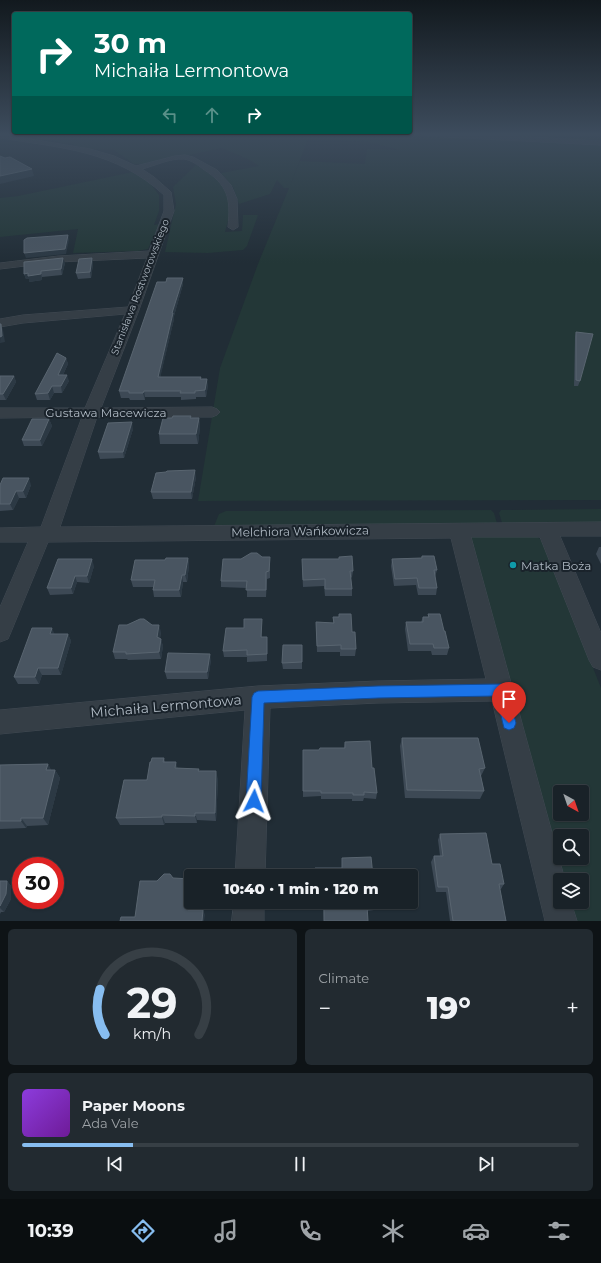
<!DOCTYPE html>
<meta charset="utf-8">
<style>
:root{--surface:#192228;--page:#222a30;--text:#f1f3f6;--muted:#9fa4a8;--line:#373f45;--accent:#87bdf0}
body{margin:0;font-family:Montserrat,sans-serif;background:var(--page);color:var(--text);height:100vh;display:flex;flex-direction:column;font-size:15px;white-space:nowrap}
*{box-sizing:border-box;margin:0}
p{font-size:13px;color:var(--muted)}
.icon{flex:none;width:22px;height:22px;fill:none;stroke:currentColor;stroke-width:2;stroke-linecap:round;stroke-linejoin:round}
.map{position:relative;height:921px;overflow:hidden}
.sheet{display:flex;flex-direction:column;gap:8px;padding:8px;background:#0e1316;flex:1}
.sheet>*{flex:none}
.hud{position:absolute;left:12px;top:12px;width:400px;height:122px;border-radius:4px;box-shadow:0 1px 3px #0004,0 0 0 1px var(--line);background:#00695c;color:#fff;overflow:hidden}
.needle{width:26px;rotate:140deg}
.buttons{position:absolute;left:553px;top:785px;display:grid;gap:8px}
.buttons a{display:grid;place-items:center;width:36px;height:36px;border-radius:4px;background:var(--surface);box-shadow:0 1px 3px #0004,0 0 0 1px var(--line);font-size:20px}
.speed{position:absolute;left:12px;top:857px;display:flex;gap:8px;font-size:20px;font-weight:700;text-align:center}
.speed>*{display:grid;place-content:center;width:52px;height:52px;border-radius:50%;background:var(--surface);box-shadow:0 1px 3px #0004,0 0 0 1px var(--line);line-height:1}
.speed .limit{border:6px solid #d22;background:#fff;color:#111}
.pin{position:absolute;display:grid;place-items:center;width:34px;height:34px;color:#fff;margin:-41px -17px;border-radius:50% 50% 50% 0;rotate:-45deg;box-shadow:0 0 4px #0007}
.pin .icon{rotate:45deg}
.me{position:absolute;width:44px;margin:-22px;rotate:3deg;stroke-linejoin:round;filter:drop-shadow(0 0 3px #0008)}
.turn{display:flex;align-items:center;gap:14px;height:84px;padding:0 16px;font-size:18px}
.turn .icon{width:52px;height:52px;stroke-width:2.5}
.turn b{display:block;font-size:28px;line-height:34px}
.lanes{display:flex;align-items:center;height:38px;padding:0 16px;background:#0003;justify-content:center;gap:20px;direction:ltr}
.lanes .off{opacity:.35}
.big{font-size:30px;font-weight:800;line-height:1.1}
.sheet .card{flex:1;display:flex;flex-direction:column;justify-content:center;gap:6px;min-width:0;padding:0 14px;border-radius:6px;background:var(--page)}
.sheet .dial{align-items:center;gap:0}
.dial svg{height:104px;overflow:visible;fill:none;stroke:var(--line);stroke-width:7;stroke-linecap:round;text-anchor:middle}
.dial text{fill:var(--text);stroke:none}
.song{display:flex;align-items:center;gap:12px}
.cover{width:48px;height:48px;border-radius:6px;background:linear-gradient(135deg,hsl(270 70% 55%),hsl(280 70% 35%))}
.played{height:4px;border-radius:2px;background:linear-gradient(90deg,var(--accent) 20%,var(--line) 20%)}
.keys{display:flex;justify-content:space-around;direction:ltr}
.heat{display:flex;justify-content:space-between;align-items:center;font-size:22px;direction:ltr}
.sheet .tiles{flex:1;display:grid;gap:8px;grid-template-columns:1fr 1fr}
.card:last-child{grid-column:span 2}
.trip{position:absolute;left:184px;top:869px;width:234px;height:40px;border-radius:4px;background:var(--surface);box-shadow:0 1px 3px #0004,0 0 0 1px var(--line);font-weight:800;line-height:40px;text-align:center}
.tab-bar{display:flex;height:64px;justify-content:space-around;align-items:center;background:#0a0e10;color:var(--muted)}
.tab-bar .icon{width:28px;height:28px}
.tab-bar .on{color:var(--accent)}
.tab-bar b{font-size:18px;color:var(--text)}
.map>svg:first-child{display:block}
.green{fill:#233737;fill-rule:evenodd}
.lines{fill:none;stroke-linecap:round;stroke-linejoin:round}
.minor-casing{stroke:#414a53;stroke-width:1}
.minor{fill:#353e46;fill-rule:evenodd}
.wall{fill:#3d4955}
.shaded-wall{fill:#2c3944}
.building{fill:#495561;stroke:#596570}
.route{fill:#1a73e8;stroke:#114b97}
.culture-dot{fill:#0f9aa8;stroke:#1a232b;stroke-width:1.5}
.labels{text-anchor:middle;dominant-baseline:central;stroke-width:4;stroke-linejoin:round;paint-order:stroke}
.far-street-label{font-size:10px;fill:#afb9c3;stroke:#1a232b}
.street-label{font-size:12px;fill:#afb9c3;stroke:#1a232b}
.poi-label{font-size:12px;fill:#afb9c3;stroke:#1a232b;text-anchor:start}
.near-street-label{font-size:14px;fill:#afb9c3;stroke:#1a232b}
</style>
<div class="map">
<svg width="601" height="921" viewBox="0 0 601 921">
<rect width="100%" height="100%" fill="#212d36"/>
<!-- green -->
<path class="green" d="M37,134H382L601,145V500L198,501L220,368L258,264L289,188H284L277,180L270,194L239,204L233,187L221,173L259,166L250,160L222,148L145,164H134L114,150L87,149L67,143L37,139L41,135ZM308,139L370,142L399,150L367,149L365,164L300,161L290,186Z
M445,134H601V142Z
M196,165C211,174 228,184 231,204C232,212 227,223 225,232L242,231L243,215H258L247,246L243,250L208,253L165,252L176,204L173,187Z
M133,172L149,182L159,195V211L154,225L160,224L148,249L138,251L73,253L78,229L0,237V198L18,196Z
M601,509V522L502,523L499,513L501,510Z
M491,510L494,513L497,523L214,526L219,514L226,511Z
M535,535L540,539L545,546L601,688V921H569L564,902H582V880H560L470,539L474,536ZM560,792H582V814H560ZM560,836H582V858H560Z"/>
<g class="lines">
<!-- minor casing -->
<g class="minor-casing">
<path id="minor" d="M0,134L90,149L114,156L136,166L175,156L185,155L193,157L217,170L231,185L237,199L238,227L233,230L228,227C231,198 228,185 203,169C198,165 191,160 184,159C170,158 154,166 142,169L154,177L171,192L174,211L139,310L101,408L212,407L217,409L220,412L217,415L212,417H97L60,527L601,522V536H560L601,633V670L593,667L589,660L540,537H471L565,880H560V902H571L577,921H545L492,701L378,703L270,708L265,876H235L245,710L0,734V710L258,686L378,681L486,679L451,538L48,542L11,632L8,639L0,642V607L28,542H0V528L41,527L82,417L0,418V408H85L125,314L23,323L0,327V319L23,315L128,307L147,258L58,262L0,269V263L58,256L149,251L164,211V195C115,150 62,148 0,138Z
M424,134H477L601,141V145L427,136Z
M234,902H264V921H232Z"/>
</g>
<!-- minor -->
<use href="#minor" class="minor"/>
</g>
<!-- wall -->
<path class="wall" d="M92,258L93,264L91,278L78,279L76,273Z
M65,263L62,275L42,277V280L29,282V279H26L24,274Z
M183,278V284L174,316V319L160,377H201V379L208,385L206,397H196V399L181,400V397H145V400H130L129,398H121L119,391L166,282Z
M576,332L580,381L578,386H574L575,337Z
M66,358L68,364L63,375L69,381L62,393H54L50,400H37L35,394Z
M0,376H14L16,382L6,400H0Z
M191,418H199L200,427L198,444H160L159,434Z
M49,419L52,426L42,446H24L22,440Z
M133,429L124,458L100,459L98,452Z
M196,477L192,499H153L151,492Z
M0,485H31L26,498H19L13,510L0,511Z
M599,547H601V564L596,554Z
M422,556L437,570L435,577L437,588L436,595H418L416,585L394,586L391,566L392,559L421,558Z
M188,558L189,565L187,582H183L181,597H154L153,590V587H133L131,580L165,560Z
M241,559L270,564V578L267,579L266,597H247V588L221,587V581Z
M94,566L89,583L77,582L73,594L50,595L47,588Z
M302,566L353,571L352,577L351,578L352,589V596H325L324,586L303,587Z
M428,614L444,631L449,648L447,655H432L431,651H408L405,629L406,622H421L423,617H428Z
M333,617L352,632L356,649L355,656H340V652H317L316,622L333,623Z
M262,619V637H267V661L247,662V657H224L223,651L244,628Z
M161,632L160,638L163,646L161,659L128,660L127,659H115L113,652Z
M54,634H68L71,641L61,675H42L39,684H18L14,677Z
M302,645V669H283L282,663Z
M211,660L208,679H167L165,672Z
M402,738L485,768L481,776L484,791L480,799L405,798L400,746Z
M345,742L372,768L377,793L376,799L364,798L363,801H352V799H321V796L303,797V750H319L344,748Z
M164,758L165,762L178,768L199,769V771L218,779L216,821L197,820V823H165L164,825H120L116,818Z
M48,764L51,770H55L60,778L48,825L27,826L26,828L0,829V765Z
M440,834L492,864L504,884L501,889H500L506,921H450L446,892H436L431,862L434,856H440L438,840Z
M0,881H7L11,886V899L4,912H1L0,914Z
M323,902H375L376,906L374,910L367,911L368,921H324Z"/>
<!-- shaded-wall -->
<path class="shaded-wall" d="M32,169L34,176L0,184V176Z
M68,235L69,240L66,254L26,258L24,253Z
M63,258L65,263L62,275L61,269Z
M92,258L93,264L91,278L90,272Z
M41,271L42,280L29,282V279H26L24,274Z
M183,278V284L174,316V319L159,383L158,377L172,313Z
M1,324L3,330L5,342L0,343Z
M66,358L68,364L60,381L58,375Z
M67,375L69,381L62,393L61,386Z
M14,376L16,382L6,400L3,394Z
M207,379L208,385L206,397L205,390Z
M52,386L54,393L50,400L48,393Z
M144,391L145,397V400L143,393Z
M199,418L200,427L198,444L196,434Z
M49,419L52,426L42,446L40,440Z
M132,422L133,429L124,458L123,452Z
M195,470L196,477L192,499L191,492Z
M29,478L31,485L26,498L23,491Z
M16,491L19,498L13,510L10,504Z
M188,558L189,565L187,582L185,575Z
M92,559L94,566L89,583L87,576Z
M182,575L183,582L181,597L179,590Z
M75,576L77,582L73,594L71,588Z
M262,619V644L261,637Z
M159,625L161,632L159,644L157,637Z
M52,628L55,635L50,634Z
M68,634L71,641L61,675L58,668Z
M161,639L163,646L161,659L159,652Z
M210,654L211,660L208,679L207,672Z
M38,668L42,675L39,684L35,677Z
M176,762L178,770L175,768Z
M48,764L52,772L46,770Z
M55,770L60,778L48,825L43,818Z
M216,771L218,779L216,821L215,813Z
M195,813L197,820V823L195,816Z
M162,815L165,823L164,825L162,817Z
M21,818L27,826L26,828L21,821Z
M191,879V902L190,915L188,910Z
M7,881L11,886V899L4,912L0,908V906Z
M203,910L205,915L204,921H202Z"/>
<!-- building -->
<path class="building" d="M0,156L5,158L10,157L32,169L0,176Z
M68,235L65,249L24,253V240L27,238Z
M63,258L61,269L41,271V274L28,276V273L24,274V262Z
M92,258L90,272L76,273L79,259Z
M167,278H183L172,313H173L158,377H201L200,379H207L205,390L195,391V393H180L181,391H144L143,393H129V391H119L157,282H166Z
M0,324H1L2,336L0,337Z
M576,332L593,334L580,381L576,380Z
M57,353L66,358L58,375H67L61,386H52L48,393L35,394Z
M0,376H14L3,394H0Z
M173,416H191L190,418H199L196,434H159L163,418H172Z
M32,419H49L40,440H22Z
M132,422L123,452H98L108,423Z
M195,470L191,492H151L156,473L166,472L167,471Z
M3,478H29L23,491H16L10,504H0V485Z
M251,553H257L262,557H270L269,571L266,572V590H246L247,581H221L223,559H241Z
M352,556L353,571H350L352,589H325V579L303,580L302,559H339V557Z
M422,556H434L437,570H434L437,588H419L417,578L395,579L392,559L422,558Z
M166,558H188L185,575H182L179,590H153L155,580H131L135,560H165Z
M58,559H92L87,576H75L71,588H47Z
M339,614H351L352,632H355L356,649H341V645L317,646L316,622L334,623L333,617H339Z
M428,614H440L444,631H445L449,648H434L433,644H410L406,622H423V617H429Z
M140,619H144L152,625H159L157,637L161,639L159,652L126,654V652H113L119,625H127Z
M244,619H262L261,637H267V654L247,655V650L223,651L226,628H244Z
M32,628H52L50,634H68L58,668H38L35,677H14Z
M283,645H302V662L282,663Z
M168,653L210,654L207,672H165Z
M402,738H478L485,768L479,769L484,791L407,790Z
M370,741L372,768H374L377,793L364,792V795H353V793H321V791H303V750H319L320,748H345V742Z
M152,758H164L163,762H176L175,768L199,769L198,771H216L215,813H195V816L162,815V817L116,818L124,780H147L150,762H151Z
M48,764L46,770H55L43,818H21V821H0V765Z
M486,833L492,864H500L504,884H499L506,921H453L448,887H438L434,856H443L440,834Z
M371,857L373,876H316L315,868H342V858Z
M164,874H170L173,878L191,879L188,910H203L202,921H120L121,917H135L140,881H157Z
M0,881H7L6,894L0,906Z
M324,902H375L376,906H367L368,921H324Z"/>
<!-- sky -->
<linearGradient id="sky" x2="0" y2="1"><stop stop-color="#12191e"/><stop offset="0.51" stop-color="#3d4c5d"/><stop offset="1" stop-color="#3d4c5d" stop-opacity="0"/></linearGradient>
<rect width="601" height="263" fill="url(#sky)"/>
<!-- route -->
<path class="route" d="M501,684L505,686L507,690L516,723L514,728L509,730L504,728L496,696L378,698L264,703L261,801L259,807L254,809L248,807L246,801L252,697L254,693L258,691L378,686Z"/>
<!-- markers -->
<circle class="culture-dot" cx="513" cy="565" r="4"/>
<g class="labels">
<!-- far-street labels -->
<g class="far-street-label">
<text transform="translate(140 287) rotate(-69)">Stanisława Rostworowskiego</text>
</g>
<!-- street labels -->
<g class="street-label">
<text x="106" y="412">Gustawa Macewicza</text>
<text transform="translate(300 531) rotate(-1)">Melchiora Wańkowicza</text>
</g>
<!-- poi labels -->
<g class="poi-label">
<text x="521" y="565">Matka Boża</text>
</g>
<!-- near-street labels -->
<g class="near-street-label">
<text transform="translate(166 706) rotate(-5)">Michaiła Lermontowa</text>
</g>
</g>
</svg>
<div class="buttons">
<a><svg class="needle" viewBox="-14 -14 28 28"><path d="M0-13l5 13h-10z" fill="#e53935"/><path d="M0 13l5-13h-10z" fill="#9fa4a8"/></svg></a>
<a><svg class="icon" aria-label="search" viewBox="0 0 24 24"><circle cx="10" cy="10" r="6"/><path d="M15 15l6 6"/></svg></a>
<a><svg class="icon" aria-label="layers" viewBox="0 0 24 24"><path d="M12 4l9 5-9 5-9-5zM3 14l9 5 9-5"/></svg></a>
</div>
<div class="speed"><div class="limit">30</div></div>
<div class="pin" style="left:509px;top:723px;background:#d93025"><svg class="icon" aria-label="arrive" viewBox="0 0 24 24"><path d="M6 21V4h12l-3 4 3 4H6"/></svg></div>
<svg class="me" style="left:254px;top:801px" viewBox="-20 -20 40 40"><path d="M0-17L14 15 0 8-14 15z" fill="#1a73e8" stroke="#fff" stroke-width="4"/></svg>
<div class="trip">10:40 · 1 min · 120 m</div>
<div class="hud">
<div class="turn"><svg class="icon" aria-label="right" viewBox="0 0 24 24"><path d="M7 20v-9h11M14 6l5 5-5 5"/></svg><div><b>30 m</b>Michaiła Lermontowa</div></div>
<div class="lanes"><svg class="icon off" aria-label="left" viewBox="0 0 24 24"><path d="M17 20v-9H6M10 6l-5 5 5 5"/></svg><svg class="icon off" aria-label="ahead" viewBox="0 0 24 24"><path d="M12 20V5M6 11l6-6 6 6"/></svg><svg class="icon" aria-label="right" viewBox="0 0 24 24"><path d="M7 20v-9h11M14 6l5 5-5 5"/></svg></div>
</div>
</div>
<section class="sheet">
<div class="tiles">
<div class="card dial"><svg viewBox="0 0 100 80">
<path d="M14 69A42 42 0 1 1 86 69"/>
<path d="M14 69A42 42 0 0 1 10 34" stroke="#87bdf0"/>
<text x="50" y="56" font-size="32" font-weight="700">29</text>
<text x="50" y="72" font-size="11">km/h</text>
</svg></div>
<div class="card"><p>Climate</p>
<div class="heat"><a>−</a><b class="big">19°</b><a>+</a></div>
</div>
<div class="card">
<div class="song"><i class="cover"></i><div><b>Paper Moons</b><p>Ada Vale</p></div></div>
<div class="played"></div>
<div class="keys"><svg class="icon" aria-label="previous" viewBox="0 0 24 24"><path d="M18 5L8 12l10 7zM5 5v14"/></svg><svg class="icon" aria-label="pause" viewBox="0 0 24 24"><path d="M8 5v14M16 5v14"/></svg><svg class="icon" aria-label="next" viewBox="0 0 24 24"><path d="M6 5l10 7-10 7zM19 5v14"/></svg></div>
</div>
</div>
</section>
<nav class="tab-bar">
<b>10:39</b>
<svg class="icon on" aria-label="directions" viewBox="0 0 24 24"><path d="M12 3l9 9-9 9-9-9zM9 14v-3h6M13 9l2 2-2 2"/></svg>
<svg class="icon" aria-label="music" viewBox="0 0 24 24"><path d="M9 18V5l10-2v13"/><circle cx="6" cy="18" r="3"/><circle cx="16" cy="16" r="3"/></svg>
<svg class="icon" aria-label="phone" viewBox="0 0 24 24"><path d="M5 4h4l2 5-3 2q2 4 5 5l2-3 5 2v4C11 20 4 13 5 4z"/></svg>
<svg class="icon" aria-label="climate" viewBox="0 0 24 24"><path d="M12 3v18M4 7l16 10M4 17L20 7"/></svg>
<svg class="icon" aria-label="car" viewBox="0 0 24 24"><path d="M5 17H2v-5l4-1 3-4h7l3 4 3 1v5h-3M9 17h6M6 11h13"/><circle cx="7" cy="17" r="2"/><circle cx="17" cy="17" r="2"/></svg>
<svg class="icon" aria-label="filters" viewBox="0 0 24 24"><path d="M4 7h16M4 17h16"/><circle cx="9" cy="7" r="2"/><circle cx="15" cy="17" r="2"/></svg>
</nav>
